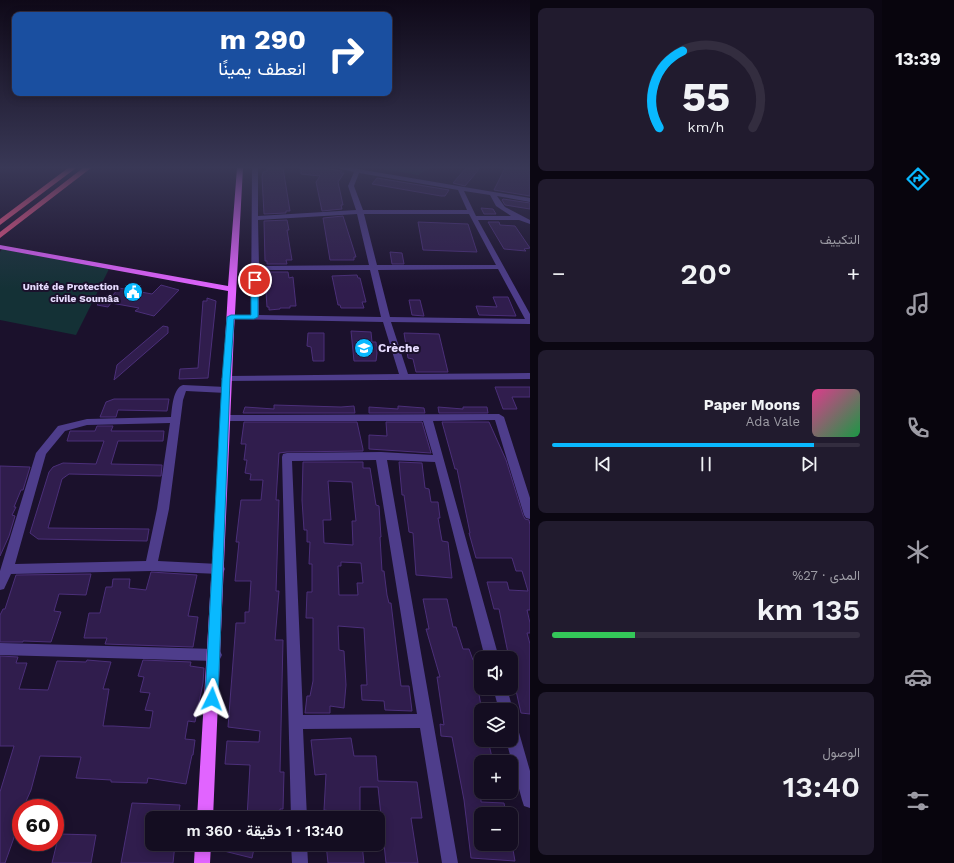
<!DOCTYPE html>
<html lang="ar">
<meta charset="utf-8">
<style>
:root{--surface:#140d21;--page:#211b2e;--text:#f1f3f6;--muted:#9d9ca5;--line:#332d3f;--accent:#09b9ff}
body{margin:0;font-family:"Work Sans",Vazirmatn,sans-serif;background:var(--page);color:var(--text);direction:rtl;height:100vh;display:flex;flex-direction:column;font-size:15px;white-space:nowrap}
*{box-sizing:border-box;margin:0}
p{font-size:13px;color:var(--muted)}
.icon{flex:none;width:22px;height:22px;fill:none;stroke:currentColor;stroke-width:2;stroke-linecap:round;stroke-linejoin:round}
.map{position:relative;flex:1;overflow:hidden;direction:ltr}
.panel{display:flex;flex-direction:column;gap:8px;padding:8px;background:#0b0712;width:352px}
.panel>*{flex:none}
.top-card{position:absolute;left:12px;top:12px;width:380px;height:84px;border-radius:8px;box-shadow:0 2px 10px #0003,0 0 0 1px var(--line);direction:rtl;background:#1a4fa0;color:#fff;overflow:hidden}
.tools{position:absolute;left:474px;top:651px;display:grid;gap:8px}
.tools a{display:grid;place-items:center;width:44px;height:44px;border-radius:8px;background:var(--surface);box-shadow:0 2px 10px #0003,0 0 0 1px var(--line);font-size:20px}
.speed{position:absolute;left:12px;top:799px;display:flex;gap:8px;font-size:20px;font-weight:700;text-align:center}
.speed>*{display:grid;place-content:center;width:52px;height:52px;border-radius:50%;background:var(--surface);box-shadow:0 2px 10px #0003,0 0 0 1px var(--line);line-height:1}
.speed .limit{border:6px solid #d22;background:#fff;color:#111}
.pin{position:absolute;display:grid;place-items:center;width:34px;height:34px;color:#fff;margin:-17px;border:2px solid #fff;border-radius:50%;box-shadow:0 1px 4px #0007}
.me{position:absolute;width:44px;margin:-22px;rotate:3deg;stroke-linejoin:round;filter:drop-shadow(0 0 3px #0008)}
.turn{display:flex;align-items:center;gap:14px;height:84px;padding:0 20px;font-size:18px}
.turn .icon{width:52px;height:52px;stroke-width:2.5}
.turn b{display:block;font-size:28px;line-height:34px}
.big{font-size:30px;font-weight:600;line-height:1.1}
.panel .widget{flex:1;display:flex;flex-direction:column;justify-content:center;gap:6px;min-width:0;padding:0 14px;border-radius:8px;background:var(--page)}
.panel .dial{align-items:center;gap:0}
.dial svg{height:104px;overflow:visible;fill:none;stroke:var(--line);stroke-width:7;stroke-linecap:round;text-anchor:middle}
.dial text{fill:var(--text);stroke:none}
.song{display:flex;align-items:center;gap:12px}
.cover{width:48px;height:48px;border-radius:6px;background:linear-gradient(135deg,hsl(330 70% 55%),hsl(140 70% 35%))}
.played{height:4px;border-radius:2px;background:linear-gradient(90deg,var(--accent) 85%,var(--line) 85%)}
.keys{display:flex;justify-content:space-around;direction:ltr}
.heat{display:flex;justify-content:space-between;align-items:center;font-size:22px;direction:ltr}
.charge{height:6px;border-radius:3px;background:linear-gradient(90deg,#34c759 27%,var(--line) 0)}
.trip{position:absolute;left:145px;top:811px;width:240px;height:40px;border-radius:8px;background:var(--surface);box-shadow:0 2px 10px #0003,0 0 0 1px var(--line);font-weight:600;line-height:40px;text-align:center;direction:rtl}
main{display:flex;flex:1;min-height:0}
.tabs{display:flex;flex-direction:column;width:72px;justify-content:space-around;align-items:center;background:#08050d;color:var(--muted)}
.tabs .icon{width:28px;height:28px}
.tabs .selected{color:var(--accent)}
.tabs b{font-size:18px;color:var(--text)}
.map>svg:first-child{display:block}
.green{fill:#143136}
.building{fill:#301d4d;stroke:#4b2f79;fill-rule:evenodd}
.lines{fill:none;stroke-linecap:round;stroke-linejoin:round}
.minor{fill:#4e3d8b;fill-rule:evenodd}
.major{fill:#e164ff;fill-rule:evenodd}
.highway{fill:#ff5889;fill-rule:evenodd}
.route{fill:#09b9ff;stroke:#0678a6}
.labels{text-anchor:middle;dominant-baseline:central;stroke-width:4;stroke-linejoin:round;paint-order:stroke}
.far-poi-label{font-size:10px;font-weight:bold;fill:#e7dcff;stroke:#1b112c;text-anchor:end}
.poi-label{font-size:12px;font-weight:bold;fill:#e7dcff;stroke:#1b112c;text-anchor:start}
</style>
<main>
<nav class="tabs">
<b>13:39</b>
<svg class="icon selected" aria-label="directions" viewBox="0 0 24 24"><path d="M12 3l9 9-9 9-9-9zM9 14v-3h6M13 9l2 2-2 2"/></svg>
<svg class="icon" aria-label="music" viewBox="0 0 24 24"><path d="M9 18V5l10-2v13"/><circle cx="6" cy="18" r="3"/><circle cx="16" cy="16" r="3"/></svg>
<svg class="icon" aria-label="phone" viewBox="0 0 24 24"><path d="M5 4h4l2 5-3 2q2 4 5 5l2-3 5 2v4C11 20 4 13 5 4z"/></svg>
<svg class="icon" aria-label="climate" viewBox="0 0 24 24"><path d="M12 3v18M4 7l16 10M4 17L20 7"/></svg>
<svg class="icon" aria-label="car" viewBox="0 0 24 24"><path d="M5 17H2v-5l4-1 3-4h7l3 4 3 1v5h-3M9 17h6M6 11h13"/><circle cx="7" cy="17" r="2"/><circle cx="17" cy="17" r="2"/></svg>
<svg class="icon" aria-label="filters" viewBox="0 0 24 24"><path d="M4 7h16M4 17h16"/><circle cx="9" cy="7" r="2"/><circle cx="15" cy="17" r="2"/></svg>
</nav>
<section class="panel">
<div class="widget dial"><svg viewBox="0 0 100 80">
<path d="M14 69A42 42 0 1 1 86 69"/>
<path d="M14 69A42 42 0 0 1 32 10" stroke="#09b9ff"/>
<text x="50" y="56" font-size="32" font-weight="700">55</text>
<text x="50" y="72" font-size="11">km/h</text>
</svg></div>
<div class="widget"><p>التكييف</p>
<div class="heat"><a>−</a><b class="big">20°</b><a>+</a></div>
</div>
<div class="widget">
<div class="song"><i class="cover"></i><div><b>Paper Moons</b><p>Ada Vale</p></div></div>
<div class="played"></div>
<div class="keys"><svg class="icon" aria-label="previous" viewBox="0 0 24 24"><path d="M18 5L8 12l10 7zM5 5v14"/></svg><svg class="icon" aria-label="pause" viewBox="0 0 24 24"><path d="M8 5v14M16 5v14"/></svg><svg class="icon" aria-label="next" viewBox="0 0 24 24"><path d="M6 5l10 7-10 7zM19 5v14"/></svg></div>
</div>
<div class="widget"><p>المدى · 27%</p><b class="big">135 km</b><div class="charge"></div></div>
<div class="widget"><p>الوصول</p><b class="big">13:40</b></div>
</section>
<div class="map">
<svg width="530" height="863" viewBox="0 0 530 863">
<rect width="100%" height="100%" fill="#1b112c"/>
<!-- green -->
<path class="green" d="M377,168H429L418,175Z
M2,249L109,269L76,335L0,320V252Z"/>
<!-- building -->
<path class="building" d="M267,168H283L290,211H286V213L264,214L262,177L263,172L267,171Z
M301,168H323L342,171L340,173H344L338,182L343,205H341L342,209L322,211L316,182L320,176L301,174Z
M466,168H480L465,186L453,183Z
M505,168H530V196L494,190Z
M377,178L449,190L445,196H441L372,184Z
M503,199L530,203V209L505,205L502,200Z
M481,208L493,209L496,214H484Z
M343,216L356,257H354V260H330L323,218Z
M287,220L289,230H287L292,260H286L287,264H267V261H265L264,221Z
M418,222L468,224L477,252L423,250Z
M488,222H499L500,225L515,226L530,248L524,249L526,251L504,249Z
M390,252L402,253L404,264H392Z
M267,272H288L289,278L293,277L296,306H290V308H280V309L269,310V307H267L265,277H267Z
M357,275L358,278H360L366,302H362L364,308H341L340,305H338L332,276Z
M161,285L179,290L154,316L135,311L139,308L111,303L108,307L97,305L107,295L112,296L119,288L152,294Z
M493,297H508L516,316L479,315L476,306L497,307Z
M207,298L216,301L208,378L179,379L180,369L198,368L203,301H207Z
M409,300H420L424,316L412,315Z
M163,326L168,327V333L114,380L117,365Z
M351,331L371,332L372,342H376L377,353L376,361H354Z
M308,333H324V361H313L311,347L307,346Z
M404,333L439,334L448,372H416L413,359L408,358Z
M495,387H530V397H512L517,409H503Z
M114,399H169L167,411L118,410L116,417H100L106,402Z
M274,405L341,407L354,406L355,413H243L245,407L274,409Z
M398,406L424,408L425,413H369V407L398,409Z
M438,407L463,409V407H487L488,413H439Z
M244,422H357L363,449V451L287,452L279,453L276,500H279L276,591H279L275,640H283L280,772H284L283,809H280V818H247L250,765L225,764L227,741L259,742L260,731L228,727L236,623H245V612H249L251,581H235L239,542H236L241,500H261L263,480H250L251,474L245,473L247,460H244L246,444H241Z
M386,422H422L431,453L369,449V435L387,436Z
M442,422H489L506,460L523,515L525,519L529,520L530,525V610H527L530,623V633H527L530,644V714L521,713L511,668V658H509L499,609H494L487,582H507L509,590L528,591L522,571H516L512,558H476L469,533H470L457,469H455Z
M97,426H113L111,431H164L163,441H118L111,464L162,465L161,476L69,474L62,479L48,528L149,529L147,541L38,539L30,533L49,472L53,467L63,463L96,464L104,441H67L70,431H95Z
M303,462H363V468H370L376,505L379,506L381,537H380L382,571H384L387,595L389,603H391L401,686H409L412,711L385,710L384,701L362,700L361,685H367L364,628L338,626L339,650L344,651L346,685L344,708L330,706V713H305L307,696H310L313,681V618H306L307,592H312V564H309L310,542H307V530H304L302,500ZM328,481L352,482L356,521H352L353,545L324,543L323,520H331ZM341,562L361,563L363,583H357L358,595H339L338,566H341Z
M399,462L422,463L425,488L429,489L431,502H438L440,518H438L442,541L448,542L452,578L416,575L413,533L409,532L404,495H402Z
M0,466L30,467L23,490H21L14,507H16L12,515L15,516L9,536L0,556Z
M151,572L197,575L188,616L198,617L193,647L105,644L107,638H84L89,613H100L106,587H112L113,579H130L129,588L146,590Z
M91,574L86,595L59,594L54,611L61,612L51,642L23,641V642H0V615L3,609H5L16,575Z
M423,599H447L453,627H456L463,649H469L473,660H481V671H475L481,706V740H488L493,762H481V802L504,803L506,814H481V844H512L515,861L471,858L464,800L452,737L441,736L440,724L444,725L437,677H440L426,629H429Z
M0,656L18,657L16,663H27L19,689L48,690L57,661L86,662L87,660L111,662L103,689H109L103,726H113L150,728L153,711L145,710L150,693L140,692L144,677L138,676L143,660L191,662L190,666L204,668L203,683L195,722L188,721L185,739L195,740L193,755H192L186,784L148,778L147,783L111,782V780L76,778L81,757L40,756L31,790L23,808H21V833L16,832L5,863H0V792L14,746H0Z
M351,738L354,756H376L378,781L417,782L422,818H411L418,863H386L378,787H360V815L324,810L326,774L315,775L311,740Z
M132,803L180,805L178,818H152V844H175L173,863H121Z
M59,834L96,835L91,863H52Z
M212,844H255L252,858L212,848Z
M326,844H362L364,863H328Z"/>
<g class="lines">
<!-- minor -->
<path class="minor" d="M252,168H258V216L356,210L348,186L354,172L337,168H352L530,198V202L497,196L505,207L530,220V224L519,220H478L530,314V324L391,322L408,374L530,373V379L223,381L221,379L223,377L226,376L399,374L383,322L228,319L227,317L231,315H251ZM359,173L458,190L467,210H363L354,186ZM464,191L490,195L496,206L511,216H476ZM357,214L369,265L259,266L258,220ZM364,214H469L496,265H377ZM498,269L525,319L390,317L378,270ZM259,270H370L381,317L259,315Z
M183,385L226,387L231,390L226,393L186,391L183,400L169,509L158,561L219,564L223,565L225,569L223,573L219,574L151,571L11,574L4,589L0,590V571L36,453L58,426L87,419L171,417C172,408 173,388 183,385ZM170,423L157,509L146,561L15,564L46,454L65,431L87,425Z
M499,414L504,417L530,498V519L526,518L524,515L495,420L433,421L499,658H485L435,462L387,460L458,863H442L420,728L303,729L307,818H291L282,457L283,454L287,453L381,452L433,455L423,421H225L220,418L225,415ZM376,460L417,714L303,715L292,461Z
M0,643L215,649L220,651L222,655L220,659L215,661L0,655Z
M493,688H507L513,710L511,715V710H499Z
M511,722L516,724L518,729L530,771V808L524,806L522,800L506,740H511Z
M291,844H307L308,863H292Z"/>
<!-- major -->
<path class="major" d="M237,168H243L234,331L213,818H197L228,291L0,249V245L228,286Z
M195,844H211L210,863H194Z"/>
<!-- highway -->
<path class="highway" d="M68,168H76L0,225V219Z
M83,168H91L0,238V232Z"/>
</g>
<!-- sky -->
<linearGradient id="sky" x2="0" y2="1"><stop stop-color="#0f0918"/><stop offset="0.58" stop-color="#393856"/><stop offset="1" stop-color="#393856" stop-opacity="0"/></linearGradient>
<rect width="530" height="289" fill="url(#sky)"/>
<!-- route -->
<path class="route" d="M255,278L258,280V317L254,319H234L230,379L218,699L217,704L212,706L207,704L205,699L222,379L227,317L231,315H251V280Z"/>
<!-- icons -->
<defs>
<g id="civic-disc" transform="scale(1)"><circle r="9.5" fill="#09b9ff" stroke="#1b112c"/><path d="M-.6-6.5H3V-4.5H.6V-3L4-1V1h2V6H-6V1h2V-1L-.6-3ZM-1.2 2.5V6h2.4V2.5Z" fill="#fff"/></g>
<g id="school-disc" transform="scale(1)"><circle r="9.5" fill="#09b9ff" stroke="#1b112c"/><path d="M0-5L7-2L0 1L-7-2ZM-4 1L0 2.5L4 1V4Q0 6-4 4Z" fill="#fff"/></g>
</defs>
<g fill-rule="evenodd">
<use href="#civic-disc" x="133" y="292"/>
<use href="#school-disc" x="364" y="348"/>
</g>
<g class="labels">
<!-- far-poi labels -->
<g class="far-poi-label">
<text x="119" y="286">Unité de Protection<tspan x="119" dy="12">civile Soumâa</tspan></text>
</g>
<!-- poi labels -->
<g class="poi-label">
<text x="378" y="348">Crèche</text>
</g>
</g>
</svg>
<div class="tools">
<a><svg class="icon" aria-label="sound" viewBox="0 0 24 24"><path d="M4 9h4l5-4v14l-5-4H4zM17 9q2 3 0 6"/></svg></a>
<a><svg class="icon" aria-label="layers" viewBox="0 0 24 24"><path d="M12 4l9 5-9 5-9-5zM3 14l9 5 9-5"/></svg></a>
<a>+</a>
<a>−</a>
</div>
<div class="speed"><div class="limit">60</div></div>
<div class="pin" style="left:255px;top:280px;background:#d93025"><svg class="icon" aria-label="arrive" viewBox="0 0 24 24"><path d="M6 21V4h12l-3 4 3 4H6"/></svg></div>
<svg class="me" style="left:212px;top:699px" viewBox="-20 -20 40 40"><path d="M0-17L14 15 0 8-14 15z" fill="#09b9ff" stroke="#fff" stroke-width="4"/></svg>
<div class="trip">13:40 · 1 دقيقة · 360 m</div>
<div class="top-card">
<div class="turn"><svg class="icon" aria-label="right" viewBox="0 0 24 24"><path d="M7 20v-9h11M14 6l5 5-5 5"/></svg><div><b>290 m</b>انعطف يمينًا</div></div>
</div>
</div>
</main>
